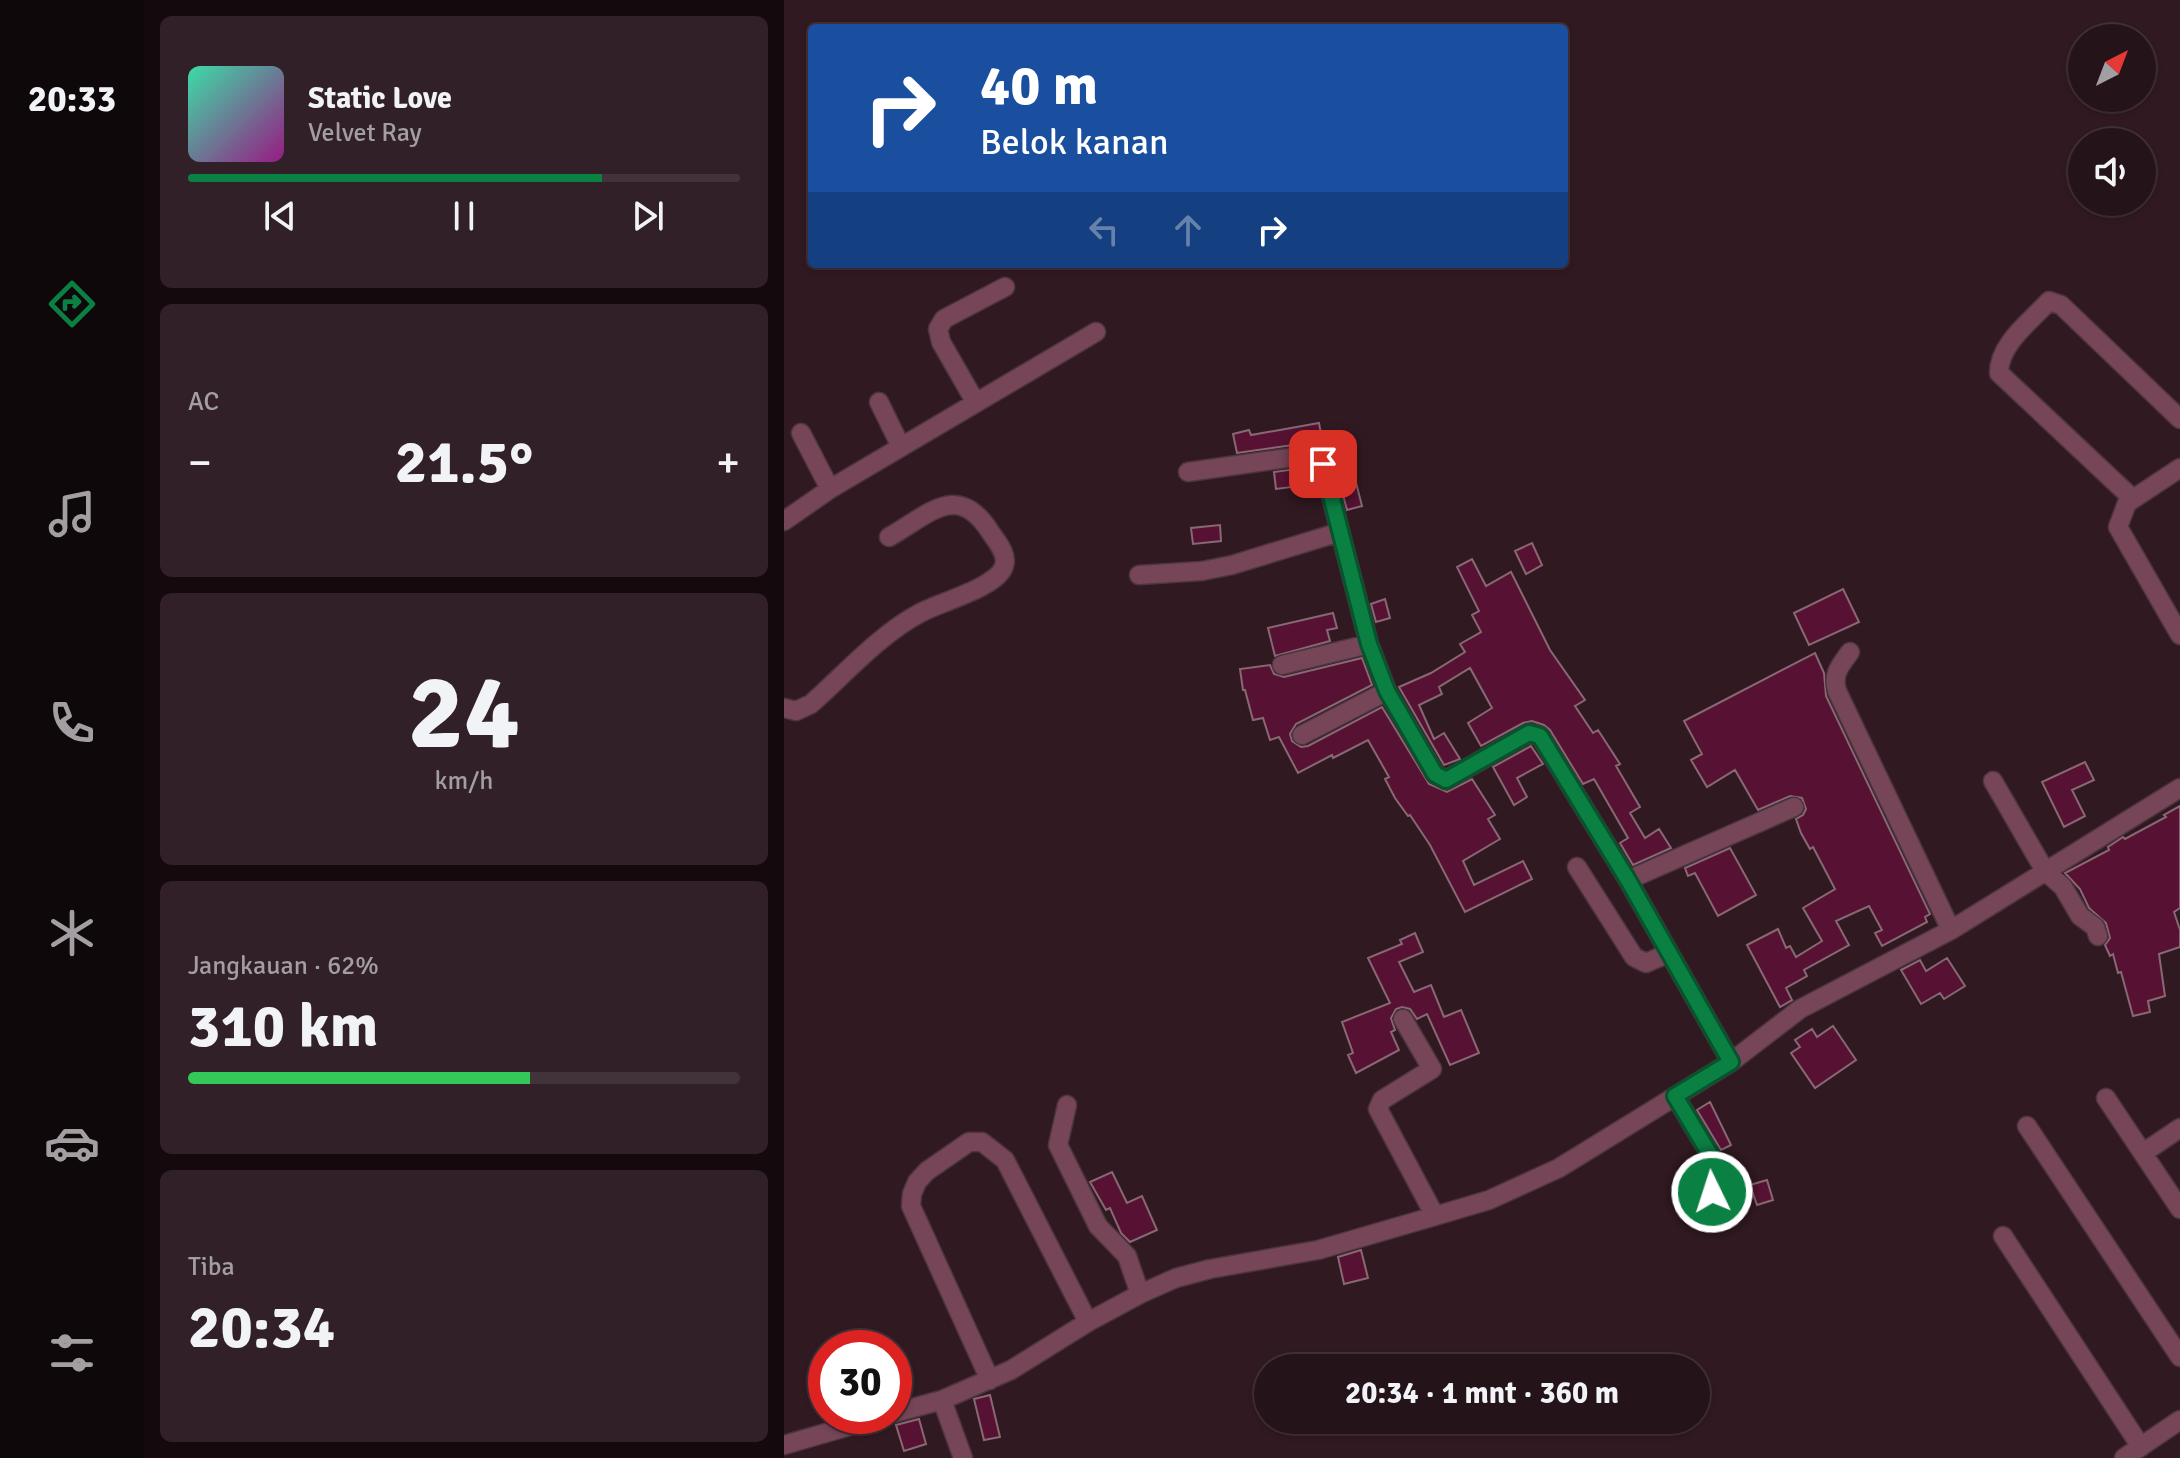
<!DOCTYPE html>
<html lang="id">
<meta charset="utf-8">
<style>
:root{--surface:#25131a;--page:#312027;--text:#f1f3f6;--muted:#a39ea2;--line:#423239;--accent:#0b8043}
body{margin:0;font-family:Signika,sans-serif;background:var(--page);color:var(--text);height:100vh;display:flex;flex-direction:column;font-size:30px;white-space:nowrap}
*{box-sizing:border-box;margin:0}
p{font-size:26px;color:var(--muted)}
.icon{flex:none;width:44px;height:44px;fill:none;stroke:currentColor;stroke-width:2;stroke-linecap:round;stroke-linejoin:round}
.map{position:relative;flex:1;overflow:hidden}
.panel{display:flex;flex-direction:column;gap:16px;padding:16px;background:#140a0e;width:640px}
.panel>*{flex:none}
.hud{position:absolute;left:24px;top:24px;width:760px;height:244px;border-radius:8px;box-shadow:0 2px 6px #0004,0 0 0 2px var(--line);background:#1a4fa0;color:#fff;overflow:hidden}
.needle{width:52px;rotate:42deg}
.tools{position:absolute;left:1284px;top:24px;display:grid;gap:16px}
.tools a{display:grid;place-items:center;width:88px;height:88px;border-radius:50%;background:var(--surface);box-shadow:0 2px 6px #0004,0 0 0 2px var(--line);font-size:40px}
.speed{position:absolute;left:24px;top:1330px;display:flex;gap:16px;font-size:40px;font-weight:700;text-align:center}
.speed>*{display:grid;place-content:center;width:104px;height:104px;border-radius:50%;background:var(--surface);box-shadow:0 2px 6px #0004,0 0 0 2px var(--line);line-height:1}
.speed .limit{border:12px solid #d22;background:#fff;color:#111}
.pin{position:absolute;display:grid;place-items:center;width:68px;height:68px;color:#fff;margin:-34px;border-radius:16px;box-shadow:0 4px 12px #0006}
.me{position:absolute;width:88px;margin:-44px;rotate:356deg;stroke-linejoin:round;filter:drop-shadow(0 0 6px #0008)}
.turn{display:flex;align-items:center;gap:28px;height:168px;padding:0 40px;font-size:36px}
.turn .icon{width:104px;height:104px;stroke-width:2.5}
.turn b{display:block;font-size:56px;line-height:68px}
.lanes{display:flex;align-items:center;height:76px;padding:0 40px;background:#0003;justify-content:center;gap:40px;direction:ltr}
.lanes .off{opacity:.35}
.big{font-size:60px;font-weight:700;line-height:1.1}
.panel .tile{flex:1;display:flex;flex-direction:column;justify-content:center;gap:12px;min-width:0;padding:0 28px;border-radius:12px;background:var(--page)}
.panel .dial{align-items:center;gap:0}
.dial b{font-size:104px;line-height:1}
.song{display:flex;align-items:center;gap:24px}
.cover{width:96px;height:96px;border-radius:12px;background:linear-gradient(135deg,hsl(160 70% 55%),hsl(310 70% 35%))}
.played{height:8px;border-radius:4px;background:linear-gradient(90deg,var(--accent) 75%,var(--line) 75%)}
.keys{display:flex;justify-content:space-around;direction:ltr}
.heat{display:flex;justify-content:space-between;align-items:center;font-size:44px;direction:ltr}
.charge{height:12px;border-radius:6px;background:linear-gradient(90deg,#34c759 62%,var(--line) 0)}
.trip{position:absolute;left:470px;top:1354px;width:456px;height:80px;border-radius:40px;background:var(--surface);box-shadow:0 2px 6px #0004,0 0 0 2px var(--line);font-weight:700;line-height:80px;text-align:center}
main{display:flex;flex:1;min-height:0}
.tab-bar{display:flex;flex-direction:column;width:144px;justify-content:space-around;align-items:center;background:#0f080a;color:var(--muted)}
.tab-bar .icon{width:56px;height:56px}
.tab-bar .active{color:var(--accent)}
.tab-bar b{font-size:36px;color:var(--text)}
.map>svg:first-child{display:block}
.building{fill:#571233;stroke:#876873;stroke-width:2}
.lines{fill:none;stroke-linecap:round;stroke-linejoin:round}
.minor-casing{stroke:#4c353e;stroke-width:21}
.minor{stroke:#774558;stroke-width:18}
.route-casing{stroke:#07532c;stroke-width:20}
.route{stroke:#0b8043;stroke-width:14}
</style>
<main>
<nav class="tab-bar">
<b>20:33</b>
<svg class="icon active" aria-label="directions" viewBox="0 0 24 24"><path d="M12 3l9 9-9 9-9-9zM9 14v-3h6M13 9l2 2-2 2"/></svg>
<svg class="icon" aria-label="music" viewBox="0 0 24 24"><path d="M9 18V5l10-2v13"/><circle cx="6" cy="18" r="3"/><circle cx="16" cy="16" r="3"/></svg>
<svg class="icon" aria-label="phone" viewBox="0 0 24 24"><path d="M5 4h4l2 5-3 2q2 4 5 5l2-3 5 2v4C11 20 4 13 5 4z"/></svg>
<svg class="icon" aria-label="climate" viewBox="0 0 24 24"><path d="M12 3v18M4 7l16 10M4 17L20 7"/></svg>
<svg class="icon" aria-label="car" viewBox="0 0 24 24"><path d="M5 17H2v-5l4-1 3-4h7l3 4 3 1v5h-3M9 17h6M6 11h13"/><circle cx="7" cy="17" r="2"/><circle cx="17" cy="17" r="2"/></svg>
<svg class="icon" aria-label="filters" viewBox="0 0 24 24"><path d="M4 7h16M4 17h16"/><circle cx="9" cy="7" r="2"/><circle cx="15" cy="17" r="2"/></svg>
</nav>
<section class="panel">
<div class="tile">
<div class="song"><i class="cover"></i><div><b>Static Love</b><p>Velvet Ray</p></div></div>
<div class="played"></div>
<div class="keys"><svg class="icon" aria-label="previous" viewBox="0 0 24 24"><path d="M18 5L8 12l10 7zM5 5v14"/></svg><svg class="icon" aria-label="pause" viewBox="0 0 24 24"><path d="M8 5v14M16 5v14"/></svg><svg class="icon" aria-label="next" viewBox="0 0 24 24"><path d="M6 5l10 7-10 7zM19 5v14"/></svg></div>
</div>
<div class="tile"><p>AC</p>
<div class="heat"><a>−</a><b class="big">21.5°</b><a>+</a></div>
</div>
<div class="tile dial"><b>24</b><p>km/h</p></div>
<div class="tile"><p>Jangkauan · 62%</p><b class="big">310 km</b><div class="charge"></div></div>
<div class="tile"><p>Tiba</p><b class="big">20:34</b></div>
</section>
<div class="map">
<svg width="1396" height="1458" viewBox="0 0 1396 1458">
<rect width="100%" height="100%" fill="#311922"/>
<!-- building -->
<path class="building" d="M535,423L539,444L530,442L453,453L449,434L465,430L467,435Z
M561,459L564,472L569,471L578,506L563,510L550,461Z
M527,467L532,484L492,489L490,472Z
M436,525L437,541L409,544L407,528Z
M748,543L758,565L742,574L731,551Z
M688,559L702,586L727,572L766,650L801,700L791,706L809,733L814,730L836,764L832,766L856,807L846,813L861,838L875,829L887,848L849,865L836,843L844,838L810,779L799,784L766,730L760,725L748,721L739,723L697,746L684,723L708,708L686,668L655,687L658,694L635,705L650,739L660,733L676,759L660,765L615,687L647,673L681,652L676,644L697,632L688,615L695,611L673,567Z
M1059,589L1075,622L1025,645L1010,613Z
M601,599L606,618L592,622L587,604Z
M549,613L553,628L543,630L546,641L491,656L484,628Z
M1031,653L1040,673L1042,696L1146,914L1141,917L1143,922L1098,946L1091,933L1098,930L1085,906L1052,921L1065,945L1020,970L1023,976L1002,988L1008,1000L996,1007L963,945L994,929L1002,948L1006,946L1012,957L1038,941L1019,908L1051,889L1029,847L1026,849L1017,833L1012,819L1019,815L1022,809L1018,798L1006,796L974,810L951,770L923,787L907,760L918,754L900,721Z
M578,658L588,685L512,724L506,734L508,741L517,747L524,746L598,707L645,784L663,792L688,779L711,815L704,819L716,839L679,861L690,885L739,861L748,879L681,912L646,845L626,815L624,816L611,798L601,779L605,777L584,740L549,758L548,755L514,773L495,737L486,740L479,718L469,720L461,690H459L456,669L486,665L490,674L500,677Z
M747,746L759,764L733,778L743,797L730,805L709,767Z
M1301,762L1310,780L1288,790L1301,816L1280,827L1258,782Z
M1396,806V908L1390,912L1396,930V947L1375,954L1381,996L1364,1001L1366,1012L1349,1016L1337,972L1334,973L1329,954L1326,956L1321,945L1326,938L1322,923L1305,908L1296,889L1281,873L1325,850L1324,847L1339,837L1341,839L1382,817L1380,815Z
M946,848L972,895L934,916L911,873L904,876L901,868Z
M631,933L639,952L615,962L630,992L647,985L660,1017L677,1010L695,1053L666,1065L643,1014L633,1019L626,1009L618,1007L612,1009L607,1018L611,1030L607,1032L615,1050L572,1073L564,1055L569,1053L558,1022L606,1003L584,958L618,944L616,940Z
M1163,958L1181,986L1160,999L1156,993L1137,1004L1117,970L1136,960L1142,971Z
M1049,1026L1072,1060L1031,1088L1007,1053L1016,1047L1011,1040L1028,1029L1033,1037Z
M926,1102L947,1145L937,1150L913,1110Z
M328,1172L343,1203L358,1196L373,1230L346,1242L337,1233L326,1208L322,1210L306,1182Z
M983,1180L989,1200L973,1205L966,1185Z
M577,1250L584,1278L560,1284L554,1257Z
M206,1395L216,1437L200,1440L190,1399Z
M135,1419L142,1444L120,1451L112,1425Z"/>
<g class="lines">
<!-- minor casing -->
<g class="minor-casing">
<path id="minor" d="M95,402L117,447
M192,403L157,342L154,329L160,319L221,287
M17,433L46,489
M1396,468L1343,503L1334,527L1396,635
M404,472L532,454L537,457L585,644L603,691L651,774L662,780L745,733L756,736L844,880L947,1062
M1349,499L1215,373C1215,344 1246,322 1265,301L1277,305L1396,419
M0,521L46,489L312,332
M355,575L418,571L448,565L556,532
M1066,652C1056,666 1048,674 1053,691L1167,930
M498,665L585,644
M0,708L12,711L27,704C62,673 95,635 136,613C156,602 214,587 220,566C224,554 213,542 207,533C174,480 146,514 105,537
M518,735L603,691
M1209,781L1261,871L1279,887L1296,916L1311,927L1314,936
M793,867L850,957L862,963L885,953
M844,880L1010,807
M619,1019L648,1069L598,1100L594,1109L651,1216
M891,1096L930,1161L932,1172L928,1192
M1322,1098L1396,1209
M283,1105L274,1145L314,1226L343,1256L356,1294
M1243,1126L1396,1357
M1359,1153L1396,1128
M1219,1236L1357,1447
M206,1380L127,1206L128,1194L133,1182L143,1171L185,1142H198L221,1160L304,1322
M158,1400L179,1458
M110,1413L158,1400L227,1370L304,1322L356,1294L392,1278L426,1269L534,1250L651,1216L705,1200L775,1168L947,1062L1016,1009L1167,930L1396,788
M0,1445L100,1416
M1340,1458L1396,1420"/>
</g>
<!-- minor -->
<use href="#minor" class="minor"/>
</g>
<g class="lines">
<!-- route casing -->
<g class="route-casing">
<path id="route" d="M539,464L585,644L603,691L651,774L662,780L745,733L756,736L844,880L947,1062L891,1096L930,1161L932,1172L928,1192"/>
</g>
<!-- route -->
<use href="#route" class="route"/>
</g>
</svg>
<div class="tools">
<a><svg class="needle" viewBox="-14 -14 28 28"><path d="M0-13l5 13h-10z" fill="#e53935"/><path d="M0 13l5-13h-10z" fill="#a39ea2"/></svg></a>
<a><svg class="icon" aria-label="sound" viewBox="0 0 24 24"><path d="M4 9h4l5-4v14l-5-4H4zM17 9q2 3 0 6"/></svg></a>
</div>
<div class="speed"><div class="limit">30</div></div>
<div class="pin" style="left:539px;top:464px;background:#d93025"><svg class="icon" aria-label="arrive" viewBox="0 0 24 24"><path d="M6 21V4h12l-3 4 3 4H6"/></svg></div>
<svg class="me" style="left:928px;top:1192px" viewBox="-20 -20 40 40"><circle r="17" fill="#0b8043" stroke="#fff" stroke-width="3"/><path d="M0-11L8 9 0 5-8 9z" fill="#fff"/></svg>
<div class="trip">20:34 · 1 mnt · 360 m</div>
<div class="hud">
<div class="turn"><svg class="icon" aria-label="right" viewBox="0 0 24 24"><path d="M7 20v-9h11M14 6l5 5-5 5"/></svg><div><b>40 m</b>Belok kanan</div></div>
<div class="lanes"><svg class="icon off" aria-label="left" viewBox="0 0 24 24"><path d="M17 20v-9H6M10 6l-5 5 5 5"/></svg><svg class="icon off" aria-label="ahead" viewBox="0 0 24 24"><path d="M12 20V5M6 11l6-6 6 6"/></svg><svg class="icon" aria-label="right" viewBox="0 0 24 24"><path d="M7 20v-9h11M14 6l5 5-5 5"/></svg></div>
</div>
</div>
</main>
